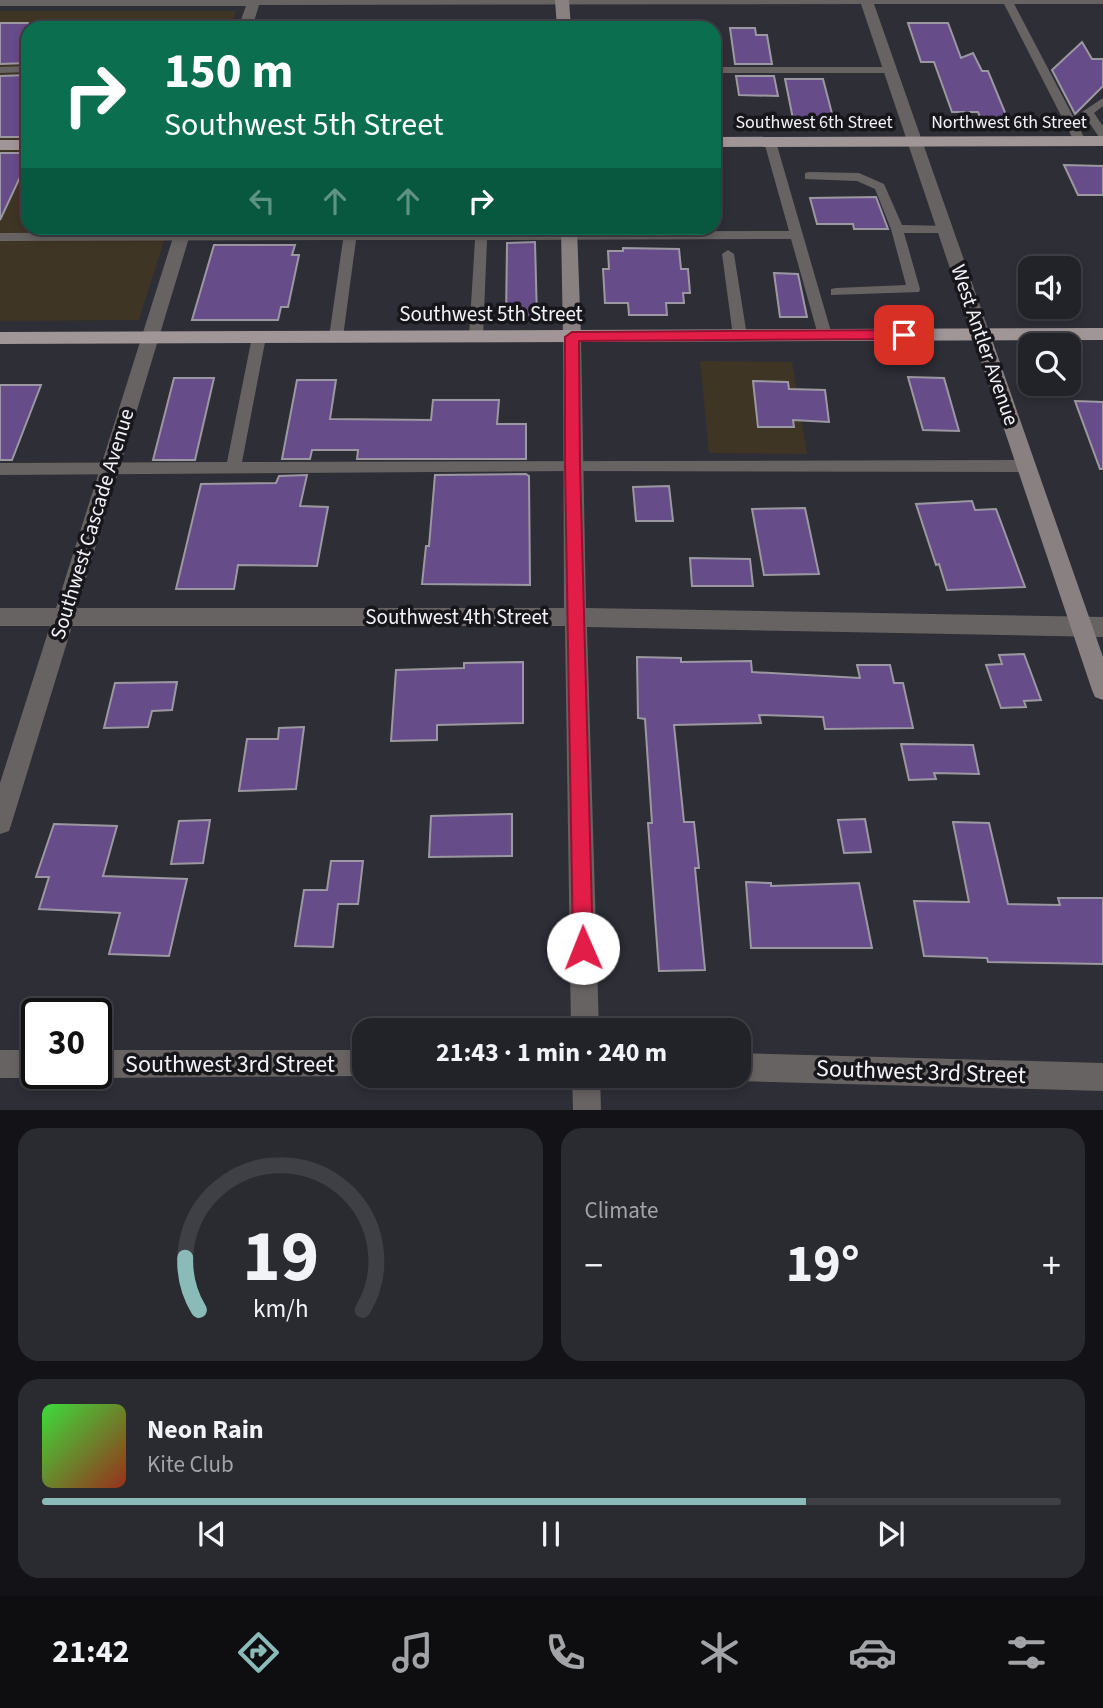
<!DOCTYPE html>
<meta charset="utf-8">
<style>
:root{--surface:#222229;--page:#2a2a31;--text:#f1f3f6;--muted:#a2a4a8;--line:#3f3f46;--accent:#8bbbb9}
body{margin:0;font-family:"Source Sans 3",sans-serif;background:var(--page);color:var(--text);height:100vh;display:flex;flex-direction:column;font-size:26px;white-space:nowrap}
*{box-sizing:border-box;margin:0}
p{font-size:23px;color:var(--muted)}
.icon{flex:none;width:38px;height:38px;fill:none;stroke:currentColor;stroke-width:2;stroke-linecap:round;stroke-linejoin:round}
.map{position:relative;height:1110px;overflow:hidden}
.sheet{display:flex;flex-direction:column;gap:18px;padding:18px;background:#131317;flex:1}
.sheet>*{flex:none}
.top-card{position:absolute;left:21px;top:21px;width:700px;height:214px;border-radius:21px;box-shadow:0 4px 10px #0003,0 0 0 2px var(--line);background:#0b6e4f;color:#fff;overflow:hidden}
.buttons{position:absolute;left:1018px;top:256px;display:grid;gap:14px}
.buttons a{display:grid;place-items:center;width:63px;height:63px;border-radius:14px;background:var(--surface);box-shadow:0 4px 10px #0003,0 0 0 2px var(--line);font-size:35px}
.speed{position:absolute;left:21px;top:998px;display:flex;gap:14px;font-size:35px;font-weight:700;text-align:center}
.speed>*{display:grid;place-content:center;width:91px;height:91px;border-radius:50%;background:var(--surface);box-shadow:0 4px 10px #0003,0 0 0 2px var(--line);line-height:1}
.speed .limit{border:4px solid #111;border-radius:10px;background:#fff;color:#111}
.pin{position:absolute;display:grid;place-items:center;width:60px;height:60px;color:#fff;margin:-30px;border-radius:14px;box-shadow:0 4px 10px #0006}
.me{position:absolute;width:77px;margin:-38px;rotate:359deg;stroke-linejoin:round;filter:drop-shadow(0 0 5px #0008)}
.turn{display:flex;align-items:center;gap:24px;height:147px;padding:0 28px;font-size:32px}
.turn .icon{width:91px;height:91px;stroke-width:2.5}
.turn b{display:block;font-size:49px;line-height:60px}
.lanes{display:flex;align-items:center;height:66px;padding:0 28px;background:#0003;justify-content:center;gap:35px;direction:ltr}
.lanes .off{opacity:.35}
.big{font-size:52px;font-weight:700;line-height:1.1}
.sheet .widget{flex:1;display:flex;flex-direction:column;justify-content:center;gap:10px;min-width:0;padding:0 24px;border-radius:21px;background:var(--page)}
.sheet .dial{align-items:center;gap:0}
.dial svg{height:182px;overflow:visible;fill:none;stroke:var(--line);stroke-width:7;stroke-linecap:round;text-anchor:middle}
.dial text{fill:var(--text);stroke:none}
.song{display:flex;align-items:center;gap:21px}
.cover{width:84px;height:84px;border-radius:10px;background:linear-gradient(135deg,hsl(120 70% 55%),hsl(10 70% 35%))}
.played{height:7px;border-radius:4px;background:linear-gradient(90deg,var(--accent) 75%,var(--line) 75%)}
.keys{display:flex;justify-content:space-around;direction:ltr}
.heat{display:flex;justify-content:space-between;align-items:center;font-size:38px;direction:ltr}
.sheet .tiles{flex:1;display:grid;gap:18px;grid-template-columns:1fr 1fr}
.widget:last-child{grid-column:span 2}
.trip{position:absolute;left:352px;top:1018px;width:399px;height:70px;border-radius:21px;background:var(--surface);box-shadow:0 4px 10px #0003,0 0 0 2px var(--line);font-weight:700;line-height:70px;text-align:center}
.dock{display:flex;height:112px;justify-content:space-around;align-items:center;background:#0e0e10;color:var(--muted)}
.dock .icon{width:49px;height:49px}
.dock .selected{color:var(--accent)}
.dock b{font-size:32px;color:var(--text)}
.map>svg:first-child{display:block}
.commercial{fill:#3f3525}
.building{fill:#664c88;stroke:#9c98a2;stroke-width:2}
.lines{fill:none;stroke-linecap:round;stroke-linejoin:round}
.lane{fill:#686363;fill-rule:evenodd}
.street{fill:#686363;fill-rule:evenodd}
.secondary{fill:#898081;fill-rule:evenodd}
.primary{fill:#a19697;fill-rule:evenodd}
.route{fill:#e11d48;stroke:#92132f;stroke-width:2}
.labels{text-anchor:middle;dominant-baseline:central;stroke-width:7;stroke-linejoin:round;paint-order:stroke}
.far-street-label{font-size:18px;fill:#f3f2f8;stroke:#17161a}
.street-label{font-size:21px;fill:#f3f2f8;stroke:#17161a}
.near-street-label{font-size:24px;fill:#f3f2f8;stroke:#17161a}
</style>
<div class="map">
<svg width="1103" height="1110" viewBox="0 0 1103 1110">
<rect width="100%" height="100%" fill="#2e2e37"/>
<!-- commercial -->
<path class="commercial" d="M0,11H236L231,28H28V228H168L139,320L0,321Z
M700,361L792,362L807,454L709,453Z"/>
<!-- building -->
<path class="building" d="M0,23H28V63L0,64Z
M908,23H948L961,58L973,53L982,71H988L1011,127L985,128L978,112H952L934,62H921Z
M730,28H755L756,35H767L772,64H735Z
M1082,42L1092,59H1103V86L1075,114L1052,70Z
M28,75V137H0V76Z
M736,76H774L778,96L739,95Z
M785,79H823L836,129H795Z
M0,153H28V160L0,220Z
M1064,165L1103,166V195H1078Z
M876,197L888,229H854L853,224H817L810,198Z
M535,242L537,319H506L507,243Z
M214,245H295L292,255H299L288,307H281L278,320H192Z
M623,248L679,249L681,269H688L690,293H683L684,303H666L667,315H629L628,303H605L603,269H609L608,251H623Z
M774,273L798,274L807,317H780Z
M908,377L944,378L959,431L923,430Z
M174,378H214L195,460H153Z
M297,380H336L330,419L431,420L433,400H499L497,424H526V459H357L358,450H312L310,459H282Z
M753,381L788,382L789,389L825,390L829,422L793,420L794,427H758Z
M0,385H41L12,460H0Z
M1075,401L1103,402V469H1100Z
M526,474L529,476L530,585L422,584L426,546H429L435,475Z
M307,475L300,506L328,507L317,566L238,565L234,589H176L201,484L276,483L279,476Z
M669,486L673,521H636L633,487Z
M972,501L975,510L996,509L1025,587L947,590L939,564L936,565L916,504Z
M805,508L819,574L764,575L752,509Z
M690,558L750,559L753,586H692Z
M1024,654L1041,700L1024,701L1026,707L1001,708L986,665L1002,664L999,655Z
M637,657L681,658V662L751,661L752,672L860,678L857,665H890L894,683H903L913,728L825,729L823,717L759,715L761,723L674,725L684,822H694L699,868H695L705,970L659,971L648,823H652L645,719L638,718Z
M523,662V723L437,725V740L391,741L396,670L464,668V663Z
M177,682L172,710L152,711L148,727L104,728L115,683Z
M304,727L296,789L239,791L247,739H278L279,728Z
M901,744L973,745L979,774L934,773L936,779L909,780Z
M512,814V856L429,857L431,816Z
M865,819L871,852L844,853L838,820Z
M210,820L203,863L171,864L179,821Z
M953,822L989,823L1008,904L1060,905L1058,898H1103V964L988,962L987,958L924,956L914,901L969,902Z
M54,824L117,826L103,876L187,879L169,956L109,954L120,913L39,909L49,877H36Z
M331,861H363L358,904H338L333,947L295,946L304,890H327Z
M746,882L771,883V886L859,883L872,948H751Z"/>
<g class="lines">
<!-- lane -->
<path class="lane" d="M1002,0H1012L1086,141L1084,143L1074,141Z
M28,66V72L0,73V67Z
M714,67H890L895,70L890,73H714Z
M1103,98V106L1094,113L1103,126V138L1099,137L1082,112Z
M770,139L776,142L832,335L825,340L818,335L791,239L487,240L483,337L476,342L469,337L475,240H356L343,337L336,342L329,337L343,240L0,241V233L344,232L345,228H357V232L789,231L764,142Z
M809,172L859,173L884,184L902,225L949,226L951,229L945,233H904L920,289L919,292L831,295V289L836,288L906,285L891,229L875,189L857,181L805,179V173Z
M728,250L734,254L747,336L740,341L733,336L722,254Z
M259,332L266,337L242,462L1027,460L1034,466L1027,472L572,471L0,475V463L227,462L252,337Z"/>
<!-- street -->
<path class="street" d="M0,0H1103V4H874L990,334L987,338H975L972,334L861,4L259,5L252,28H238L246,6H0Z
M176,228H192L77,608H564L563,337L566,333H578L581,337L586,608L1103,617V637L587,627L599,1031H571L565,626H72L12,822L9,831L0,834V783L50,626H0V608H56Z
M0,1050H37V1073L47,1074L37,1078H0Z
M96,1050H364V1076H368L96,1078L86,1073H96Z
M738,1053L1103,1063V1091L738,1081L728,1076H738Z
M572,1076H600L601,1110H573Z"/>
<!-- secondary -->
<path class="secondary" d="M555,0H569L571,28H557Z
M561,228H577L581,337L578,341H566L563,337Z
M981,328L987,330L990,334L1103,657V700L1095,697L1092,690L972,334L975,330Z"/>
<!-- primary -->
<path class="primary" d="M1103,136V146L714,147V137Z
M0,140H28V150H0Z
M1103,328V340L0,344V332Z"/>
</g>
<!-- route -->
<path class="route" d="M904,330L911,335L904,339L579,341L580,465L593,948L590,955L583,958L576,955L573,948L565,465V337L572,332Z"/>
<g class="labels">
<!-- far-street labels -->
<g class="far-street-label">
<text x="814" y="122">Southwest 6th Street</text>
<text x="1009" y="122">Northwest 6th Street</text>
</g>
<!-- street labels -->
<g class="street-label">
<text x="491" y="314">Southwest 5th Street</text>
<text transform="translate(985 345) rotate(71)">West Antler Avenue</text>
<text transform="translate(92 524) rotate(-73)">Southwest Cascade Avenue</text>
<text x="457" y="617">Southwest 4th Street</text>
</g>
<!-- near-street labels -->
<g class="near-street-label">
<text x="230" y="1064">Southwest 3rd Street</text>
<text transform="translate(921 1072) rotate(2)">Southwest 3rd Street</text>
</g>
</g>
</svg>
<div class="buttons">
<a><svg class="icon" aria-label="sound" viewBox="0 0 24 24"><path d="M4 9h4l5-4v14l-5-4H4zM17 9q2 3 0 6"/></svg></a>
<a><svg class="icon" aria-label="search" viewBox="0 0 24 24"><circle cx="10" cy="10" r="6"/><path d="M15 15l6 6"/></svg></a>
</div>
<div class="speed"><div class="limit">30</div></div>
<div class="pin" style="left:904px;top:335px;background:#d93025"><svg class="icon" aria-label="arrive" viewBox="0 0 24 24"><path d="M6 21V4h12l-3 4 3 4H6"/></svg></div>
<svg class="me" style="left:583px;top:948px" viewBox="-20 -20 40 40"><circle r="19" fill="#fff"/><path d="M0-13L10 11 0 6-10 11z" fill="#e11d48"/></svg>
<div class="trip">21:43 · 1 min · 240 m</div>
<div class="top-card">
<div class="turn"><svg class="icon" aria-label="right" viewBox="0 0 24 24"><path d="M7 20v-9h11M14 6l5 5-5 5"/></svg><div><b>150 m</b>Southwest 5th Street</div></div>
<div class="lanes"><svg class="icon off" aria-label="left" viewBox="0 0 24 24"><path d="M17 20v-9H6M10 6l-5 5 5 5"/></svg><svg class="icon off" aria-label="ahead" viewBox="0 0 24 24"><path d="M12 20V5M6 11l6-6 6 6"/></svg><svg class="icon off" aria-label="ahead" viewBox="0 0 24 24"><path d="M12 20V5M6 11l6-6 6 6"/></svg><svg class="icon" aria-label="right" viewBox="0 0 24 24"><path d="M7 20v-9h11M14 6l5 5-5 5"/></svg></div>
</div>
</div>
<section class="sheet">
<div class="tiles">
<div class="widget dial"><svg viewBox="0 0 100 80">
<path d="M14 69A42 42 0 1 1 86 69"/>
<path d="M14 69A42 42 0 0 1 8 46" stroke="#8bbbb9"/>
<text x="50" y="56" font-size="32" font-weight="700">19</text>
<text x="50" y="72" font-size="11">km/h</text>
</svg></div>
<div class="widget"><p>Climate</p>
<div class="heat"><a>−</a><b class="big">19°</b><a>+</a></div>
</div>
<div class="widget">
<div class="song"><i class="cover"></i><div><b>Neon Rain</b><p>Kite Club</p></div></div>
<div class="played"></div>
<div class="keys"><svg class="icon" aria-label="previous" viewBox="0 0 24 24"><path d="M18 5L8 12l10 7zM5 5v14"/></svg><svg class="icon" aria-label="pause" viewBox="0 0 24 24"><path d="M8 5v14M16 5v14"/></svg><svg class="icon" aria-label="next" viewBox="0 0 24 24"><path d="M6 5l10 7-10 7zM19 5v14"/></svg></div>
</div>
</div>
</section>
<nav class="dock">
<b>21:42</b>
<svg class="icon selected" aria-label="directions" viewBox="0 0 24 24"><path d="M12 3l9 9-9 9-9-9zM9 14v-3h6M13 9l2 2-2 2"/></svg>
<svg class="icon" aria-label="music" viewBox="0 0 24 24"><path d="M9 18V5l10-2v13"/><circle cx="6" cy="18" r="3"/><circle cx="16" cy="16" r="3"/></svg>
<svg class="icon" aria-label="phone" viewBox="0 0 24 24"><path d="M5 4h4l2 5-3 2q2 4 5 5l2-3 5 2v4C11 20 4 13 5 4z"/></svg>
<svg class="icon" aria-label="climate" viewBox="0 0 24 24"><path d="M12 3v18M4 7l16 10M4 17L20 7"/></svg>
<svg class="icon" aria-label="car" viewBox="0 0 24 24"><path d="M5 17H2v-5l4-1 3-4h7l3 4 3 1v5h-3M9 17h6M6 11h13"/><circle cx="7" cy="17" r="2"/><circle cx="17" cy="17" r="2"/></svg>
<svg class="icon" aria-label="filters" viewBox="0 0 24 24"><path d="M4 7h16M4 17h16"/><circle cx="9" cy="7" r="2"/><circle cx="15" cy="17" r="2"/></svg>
</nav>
